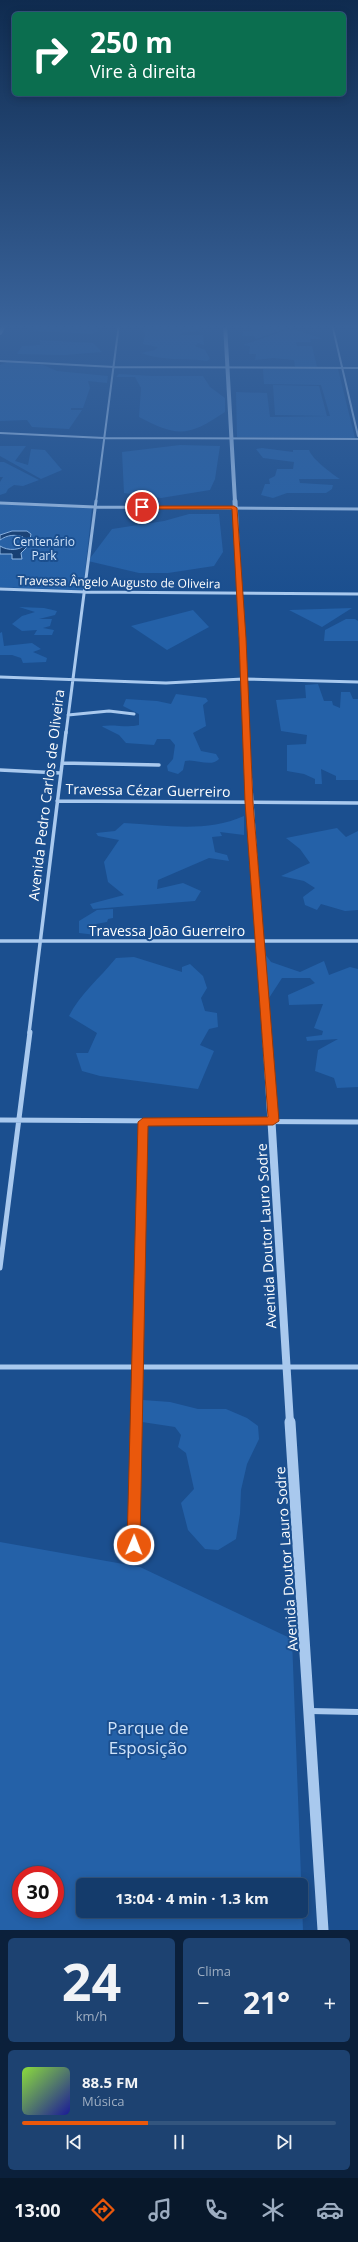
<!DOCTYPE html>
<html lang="pt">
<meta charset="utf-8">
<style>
:root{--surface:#143b6b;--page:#1d4271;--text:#f1f3f6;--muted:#9dadc1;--line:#33557e;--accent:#ea580c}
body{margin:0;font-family:"Open Sans",sans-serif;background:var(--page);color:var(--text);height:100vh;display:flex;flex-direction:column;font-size:15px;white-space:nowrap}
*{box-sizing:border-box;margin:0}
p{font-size:13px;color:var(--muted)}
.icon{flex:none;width:22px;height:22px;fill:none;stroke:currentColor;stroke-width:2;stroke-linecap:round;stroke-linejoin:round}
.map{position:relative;height:1930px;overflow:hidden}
.panel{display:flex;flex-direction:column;gap:8px;padding:8px;background:#0b203b;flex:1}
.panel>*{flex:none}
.banner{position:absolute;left:12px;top:12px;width:334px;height:84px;border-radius:6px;box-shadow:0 2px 10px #0003,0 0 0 1px var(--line);background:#0b6e4f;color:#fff;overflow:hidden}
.speed{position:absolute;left:12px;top:1866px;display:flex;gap:8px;font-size:20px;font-weight:700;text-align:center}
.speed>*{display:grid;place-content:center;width:52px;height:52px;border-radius:50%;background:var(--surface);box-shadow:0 2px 10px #0003,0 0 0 1px var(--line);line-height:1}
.speed .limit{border:6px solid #d22;background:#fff;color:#111}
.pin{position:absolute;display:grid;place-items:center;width:34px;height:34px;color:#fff;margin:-17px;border:2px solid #fff;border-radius:50%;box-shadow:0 1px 4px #0007}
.me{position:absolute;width:44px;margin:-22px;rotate:1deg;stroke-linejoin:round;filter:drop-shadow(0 0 3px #0008)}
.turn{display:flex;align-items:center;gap:14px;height:84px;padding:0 12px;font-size:18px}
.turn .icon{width:52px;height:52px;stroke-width:2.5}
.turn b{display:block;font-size:28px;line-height:34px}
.big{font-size:30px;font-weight:700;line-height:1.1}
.panel .tile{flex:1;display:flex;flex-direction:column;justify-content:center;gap:6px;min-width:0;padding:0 14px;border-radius:6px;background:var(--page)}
.panel .dial{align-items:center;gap:0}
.dial b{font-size:52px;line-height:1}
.song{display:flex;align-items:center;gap:12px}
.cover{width:48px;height:48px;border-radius:6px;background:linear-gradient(135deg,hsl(90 70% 55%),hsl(240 70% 35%))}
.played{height:4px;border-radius:2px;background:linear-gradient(90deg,var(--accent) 40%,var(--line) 40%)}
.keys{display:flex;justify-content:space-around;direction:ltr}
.heat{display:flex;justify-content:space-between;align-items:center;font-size:22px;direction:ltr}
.panel .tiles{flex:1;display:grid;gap:8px;grid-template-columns:1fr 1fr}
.tile:last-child{grid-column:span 2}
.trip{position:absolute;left:76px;top:1878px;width:232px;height:40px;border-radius:6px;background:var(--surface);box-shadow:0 2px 10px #0003,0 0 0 1px var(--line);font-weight:700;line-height:40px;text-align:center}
.menu{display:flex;height:64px;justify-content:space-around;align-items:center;background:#08182b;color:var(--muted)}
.menu .icon{width:28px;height:28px}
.menu .current{color:var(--accent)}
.menu b{font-size:18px;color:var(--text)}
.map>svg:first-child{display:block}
.green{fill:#2461a8;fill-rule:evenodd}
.water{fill:#123a6d;stroke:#9cc4f0}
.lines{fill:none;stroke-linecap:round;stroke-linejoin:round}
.minor-far4{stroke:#a9c9ee;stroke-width:2}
.minor-far3{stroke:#a9c9ee;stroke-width:3}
.minor-far2{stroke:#a9c9ee;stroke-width:3.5}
.minor-far1{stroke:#a9c9ee;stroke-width:5}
.minor{stroke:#a9c9ee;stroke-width:6}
.tertiary-far4{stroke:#a9c9ee;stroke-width:4}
.tertiary-far3{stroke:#a9c9ee;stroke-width:5}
.tertiary-far2{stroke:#a9c9ee;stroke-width:6}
.tertiary-far1{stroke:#a9c9ee;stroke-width:8}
.tertiary{stroke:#a9c9ee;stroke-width:11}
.route{fill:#ea580c;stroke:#983908}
.labels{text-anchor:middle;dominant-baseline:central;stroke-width:4;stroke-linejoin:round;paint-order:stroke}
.far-park-label{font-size:12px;fill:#cfe3fa;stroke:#1b4f8f}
.far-street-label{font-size:12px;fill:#fff;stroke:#1b4f8f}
.street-label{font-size:14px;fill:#fff;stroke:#1b4f8f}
.near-park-label{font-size:17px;fill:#cfe3fa;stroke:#1b4f8f}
</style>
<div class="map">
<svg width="358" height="1930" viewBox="0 0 358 1930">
<rect width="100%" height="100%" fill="#1b4f8f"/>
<!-- green -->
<path class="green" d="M27,324H96L98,331L92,334L35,331L26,327Z
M142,324H180L201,328L203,330L182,333L180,335H203L204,345L198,343L195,346L205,350L210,359L207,361C185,358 162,361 141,353L155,350L158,347L143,344L145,335Z
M230,324H274L270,325L284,324L291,327L256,339L254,336H242L243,331H253L247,324Z
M292,328C301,333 312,334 322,339H310L311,342H296L297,346H312L317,367H295L294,360L273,358L255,360L256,354H249L250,346L243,345Z
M40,340L93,343L102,352L64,355L17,354L22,346L40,345Z
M7,362L43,365L57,371L108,376L107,383L88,381L90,388L83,408H71V410H82L69,429L32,427L27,420L0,421V365Z
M263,369H338L355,438L237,437L236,392L267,393L270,417L330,416L321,385L264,384Z
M119,374L152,376H203L210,387L225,398V412C188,437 177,437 139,417L141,388L135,377H116Z
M273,385L319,386L327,416L275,415Z
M180,445L220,446L215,479L210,490L161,498L124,493L122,452Z
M0,446H26L15,461L28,465L31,449L45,450L62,470L41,479L0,456Z
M262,448L293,452V450H309C312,459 332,474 340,479H299L300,483L333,485L332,489L326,493H287L273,498L261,495L265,484H270L269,479L275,476L277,469H293L294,462L263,458L256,449Z
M0,462H4L39,480L23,486L14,485L8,489L6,493L0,495V482L3,477H0Z
M0,504L92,508L83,591L0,587Z
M189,514H219L223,552L214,566L168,573H139L88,561L112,529L164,521Z
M19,607L44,608L57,611L55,615L39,619H52L50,626L43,628L54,630L52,635H34L37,630L22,631L12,624L22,616L35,612Z
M352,608L322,627L289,610Z
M193,610L209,627L167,650L131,626Z
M346,619H355L358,621V641H324L325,630Z
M2,632L4,646L32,643L41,649L33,652L47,658L46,662L23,663L21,658L12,655H0V633Z
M318,684L324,701H332L333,705L340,708L341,692H350L353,699H358V780H336V776L321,769L322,784H315V779L304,774L287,771V745L306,744L307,735L281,731L276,700L306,698L305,685Z
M176,694L206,698L208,701L203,705L206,726L193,733L201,751L216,754L219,759C211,768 195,758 185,761L183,770L178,774L168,771L167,766L173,759L175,745L170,739H157L154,745L126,743L119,735L103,727L102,726C114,724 127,728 139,725V714L123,706L126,699L157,701L171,704Z
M244,816V835L220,832L222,836L212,837L215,852L227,855L229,861L209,858L158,880L157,889L183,883L201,891L195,901L93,909L90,904L124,895L108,882L104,862L119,840L98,836L96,833L115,831L124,823C165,825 206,833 244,816Z
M337,828L346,837L358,831V910L345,911L321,904L317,910L305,905L303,897L315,888L304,881L281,876L310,863L300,849L286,838Z
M113,909V918L108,919L107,922L96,924V935L79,933V921L97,910Z
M265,954L271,962L300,972L324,961L329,975L350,967L358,969V1087L337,1088L334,1078L315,1071L318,1050L338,1039L307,1041L306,1037L322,1035L323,1031L314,1028L323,1004L289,1005L288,995L315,983L310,978H282L269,998Z
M134,957L182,972V967L190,964L203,976L207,988L201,998L205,1011L217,1013L218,1027L209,1029L200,1045L214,1051L198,1089L100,1076L82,1071L76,1053H88L97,1033L69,1016C80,994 100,978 116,958Z
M143,1400L170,1402L198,1409H226L247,1418L258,1426L259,1439L247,1464L241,1490L240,1514L236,1539L218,1550L205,1549L188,1530L181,1503L194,1489L186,1453L178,1447L181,1435L175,1427L142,1422Z
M0,1542L140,1567L292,1639L303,1930H0ZM21,1875H55V1909H21ZM83,1885H301V1911H83Z"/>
<!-- water -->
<path class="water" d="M12,531H27L31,534L30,539L33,543L30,544L21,553L22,559H12V554H0V546C8,551 21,551 27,543L23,537C15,534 7,535 0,540V535Z"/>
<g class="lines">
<!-- minor-far4 -->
<path class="minor-far4" d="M332,324L358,436
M0,361L114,367L358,368
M0,433L104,438L358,439
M96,502L119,324"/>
<!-- minor-far3 -->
<path class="minor-far3" d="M0,503L95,507L358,509
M0,589L85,592L358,594
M0,677L166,683L243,679L358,682
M68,715L109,711L134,714
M66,733L96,501"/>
<!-- minor-far2 -->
<path class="minor-far2" d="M62,763L159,765
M0,770L60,773
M57,801L358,803
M0,941H358
M29,1033L66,732"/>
<!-- minor-far1 -->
<path class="minor-far1" d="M0,1120L358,1122
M0,1268L30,1032
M0,1367H358
M137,1423L143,1122"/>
<!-- minor -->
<path class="minor" d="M134,1545L137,1422
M310,1711L358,1712"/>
<!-- tertiary-far4 -->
<path class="tertiary-far4" d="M225,324L235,502
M0,333L5,324"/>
<!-- tertiary-far3 -->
<path class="tertiary-far3" d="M235,501L246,733"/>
<!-- tertiary-far2 -->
<path class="tertiary-far2" d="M246,732L266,1033"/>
<!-- tertiary-far1 -->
<path class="tertiary-far1" d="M266,1032L290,1423"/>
<!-- tertiary -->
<path class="tertiary" d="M290,1422L323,1930"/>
</g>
<!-- sky -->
<linearGradient id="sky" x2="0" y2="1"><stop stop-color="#0f2b4f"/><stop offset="0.55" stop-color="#39639b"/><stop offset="1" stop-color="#39639b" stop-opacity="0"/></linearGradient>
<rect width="358" height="594" fill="url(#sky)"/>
<!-- route -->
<path class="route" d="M142,506H234L237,508L246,638L253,802L279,1121L273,1125L148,1126L140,1545L138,1550L134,1551L129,1550L127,1545L138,1122L143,1118L268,1117L245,802L239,638L232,509H140Z"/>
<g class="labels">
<!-- far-park labels -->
<g class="far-park-label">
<text x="44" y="541">Centenário<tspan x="44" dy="14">Park</tspan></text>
</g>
<!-- far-street labels -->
<g class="far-street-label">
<text transform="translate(119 582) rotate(1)">Travessa Ângelo Augusto de Oliveira</text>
</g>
<!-- street labels -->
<g class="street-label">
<text transform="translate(148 790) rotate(1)">Travessa Cézar Guerreiro</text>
<text transform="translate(46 795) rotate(-83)">Avenida Pedro Carlos de Oliveira</text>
<text x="167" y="930">Travessa João Guerreiro</text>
<text transform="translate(266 1236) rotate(-93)">Avenida Doutor Lauro Sodre</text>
<text transform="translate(286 1559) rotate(-94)">Avenida Doutor Lauro Sodre</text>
</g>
<!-- near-park labels -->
<g class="near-park-label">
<text x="148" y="1727">Parque de<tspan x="148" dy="20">Esposição</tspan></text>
</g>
</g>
</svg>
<div class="speed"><div class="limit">30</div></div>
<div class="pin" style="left:142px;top:507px;background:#d93025"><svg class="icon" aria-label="arrive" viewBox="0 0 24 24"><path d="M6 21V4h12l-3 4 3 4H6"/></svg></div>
<svg class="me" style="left:134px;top:1545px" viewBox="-20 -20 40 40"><circle r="17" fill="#ea580c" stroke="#fff" stroke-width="3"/><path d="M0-11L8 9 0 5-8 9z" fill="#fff"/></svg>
<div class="trip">13:04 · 4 min · 1.3 km</div>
<div class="banner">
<div class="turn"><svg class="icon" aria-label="right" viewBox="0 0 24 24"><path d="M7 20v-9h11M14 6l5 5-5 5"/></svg><div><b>250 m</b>Vire à direita</div></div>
</div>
</div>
<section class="panel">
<div class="tiles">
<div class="tile dial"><b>24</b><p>km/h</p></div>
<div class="tile"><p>Clima</p>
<div class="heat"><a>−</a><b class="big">21°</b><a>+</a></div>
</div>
<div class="tile">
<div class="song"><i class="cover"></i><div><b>88.5 FM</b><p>Música</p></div></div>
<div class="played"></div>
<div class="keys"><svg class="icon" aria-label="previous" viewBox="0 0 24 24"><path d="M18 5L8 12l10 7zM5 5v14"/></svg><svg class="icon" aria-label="pause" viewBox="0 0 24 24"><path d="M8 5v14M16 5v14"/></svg><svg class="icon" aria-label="next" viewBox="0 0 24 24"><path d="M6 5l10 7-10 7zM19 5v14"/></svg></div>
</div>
</div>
</section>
<nav class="menu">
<b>13:00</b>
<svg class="icon current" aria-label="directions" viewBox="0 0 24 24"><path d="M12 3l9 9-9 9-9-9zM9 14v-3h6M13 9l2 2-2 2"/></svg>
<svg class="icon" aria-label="music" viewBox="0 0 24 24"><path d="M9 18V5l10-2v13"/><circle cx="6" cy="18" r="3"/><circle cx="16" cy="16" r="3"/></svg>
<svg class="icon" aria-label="phone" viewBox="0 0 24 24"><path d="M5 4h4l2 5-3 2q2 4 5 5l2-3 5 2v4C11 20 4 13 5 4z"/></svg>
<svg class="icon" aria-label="climate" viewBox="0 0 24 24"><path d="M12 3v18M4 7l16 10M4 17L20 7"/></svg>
<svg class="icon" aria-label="car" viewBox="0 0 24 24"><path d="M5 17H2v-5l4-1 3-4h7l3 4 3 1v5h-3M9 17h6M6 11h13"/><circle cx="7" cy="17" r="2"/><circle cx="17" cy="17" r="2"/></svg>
</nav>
